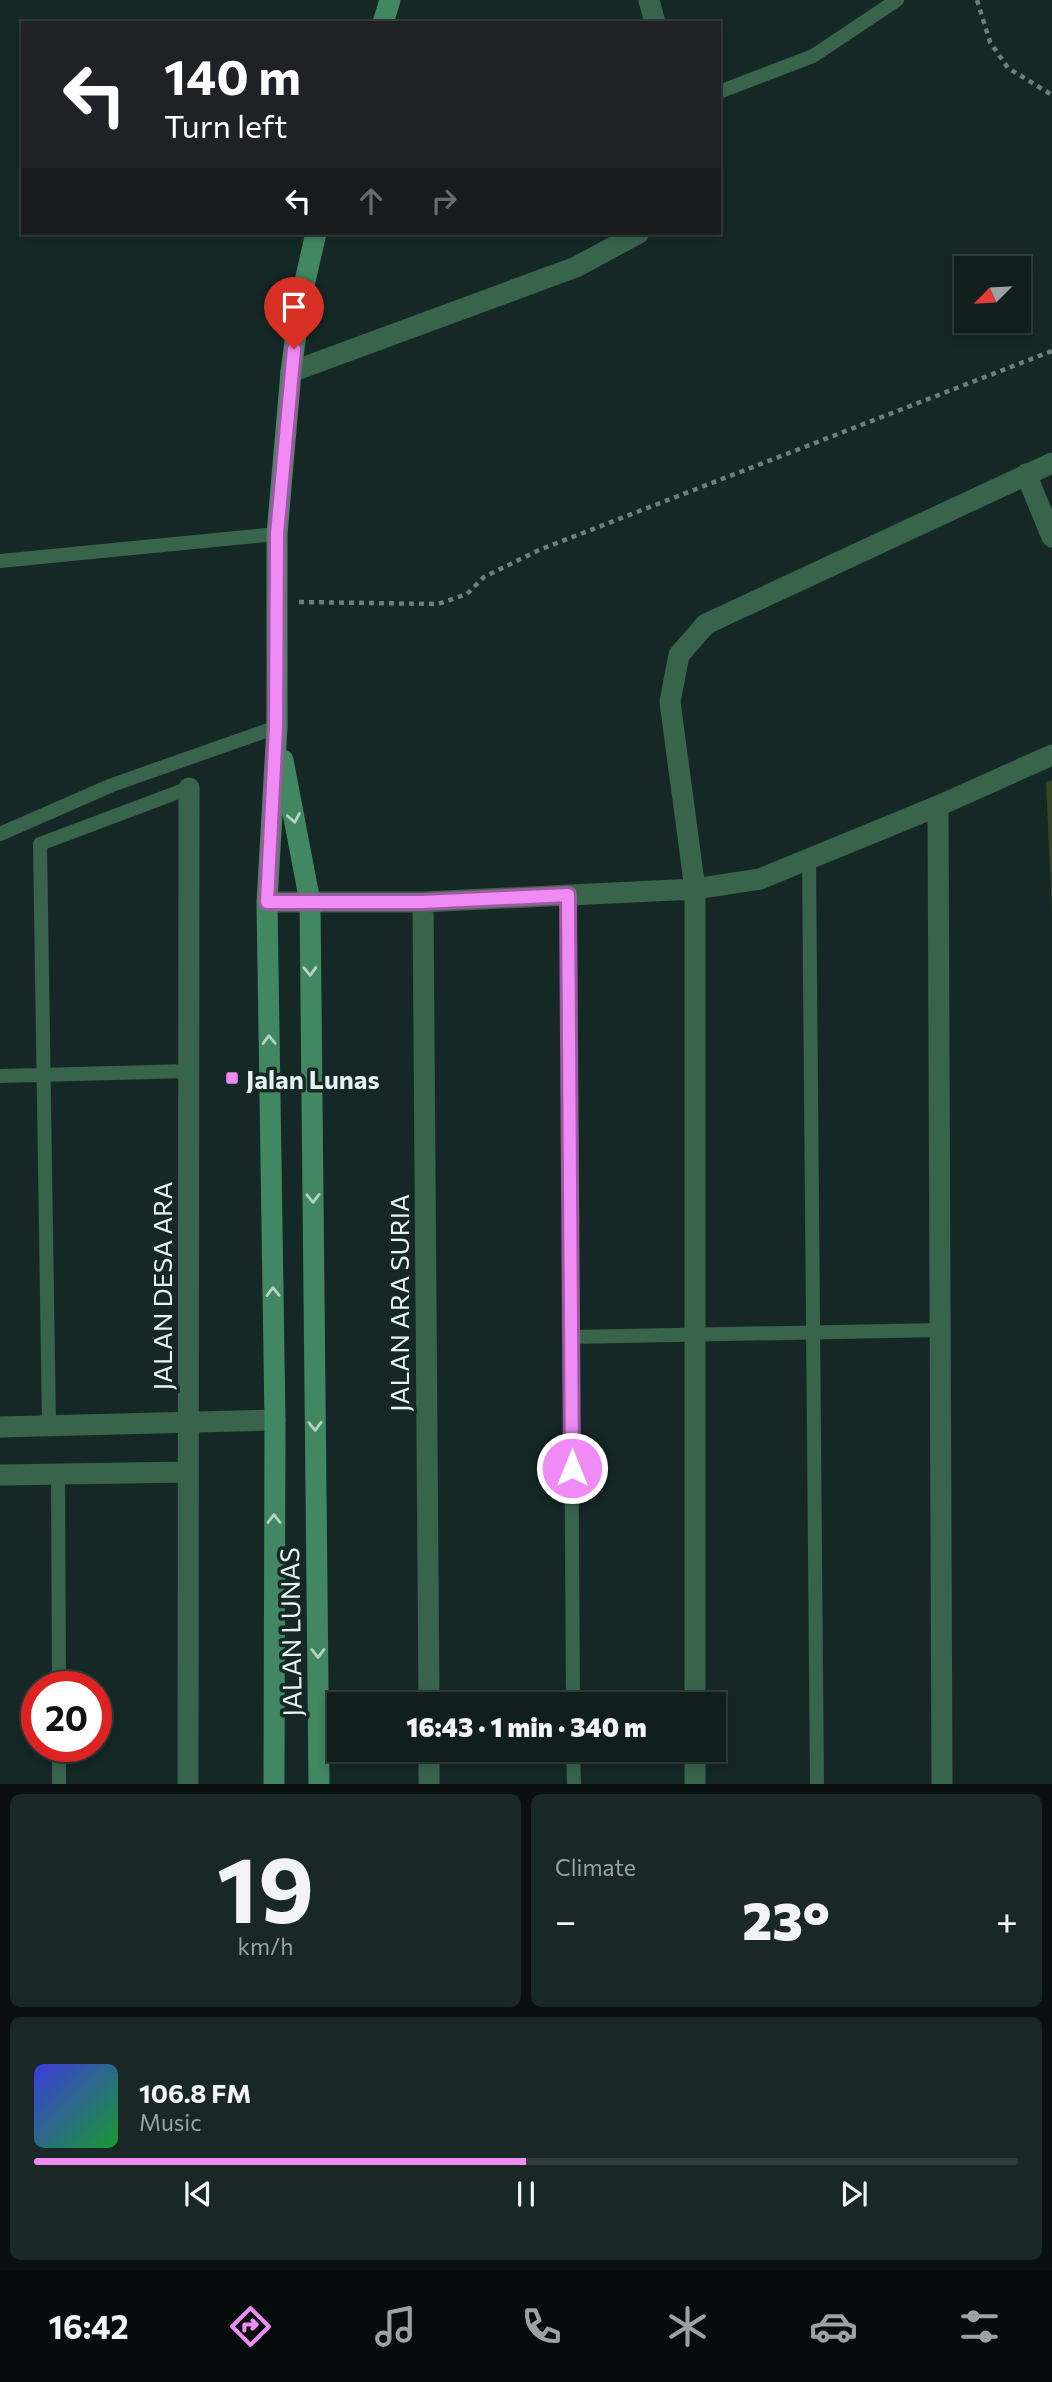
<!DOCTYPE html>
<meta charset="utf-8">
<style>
:root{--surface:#101e1c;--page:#192725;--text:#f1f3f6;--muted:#9ca2a3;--line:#303c3b;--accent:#f08bf5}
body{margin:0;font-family:Commissioner,sans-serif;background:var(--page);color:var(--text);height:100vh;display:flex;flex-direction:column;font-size:26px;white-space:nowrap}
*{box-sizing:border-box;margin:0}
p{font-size:23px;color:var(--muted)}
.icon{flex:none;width:38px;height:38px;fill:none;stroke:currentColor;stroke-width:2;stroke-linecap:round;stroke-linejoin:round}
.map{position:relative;height:1784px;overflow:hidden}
.sheet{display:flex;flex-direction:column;gap:10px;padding:10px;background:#09100f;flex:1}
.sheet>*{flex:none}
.banner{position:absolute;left:21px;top:21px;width:700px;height:214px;border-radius:0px;box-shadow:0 4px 10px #0003,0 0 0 2px var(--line);background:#202124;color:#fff;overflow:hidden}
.needle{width:46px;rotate:246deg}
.buttons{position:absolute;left:954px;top:256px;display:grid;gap:14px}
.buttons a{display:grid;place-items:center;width:77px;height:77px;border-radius:0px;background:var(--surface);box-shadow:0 4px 10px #0003,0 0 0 2px var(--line);font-size:35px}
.speed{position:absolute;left:21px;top:1671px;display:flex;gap:14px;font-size:35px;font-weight:700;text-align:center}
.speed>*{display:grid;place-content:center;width:91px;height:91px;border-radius:50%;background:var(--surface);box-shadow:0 4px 10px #0003,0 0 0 2px var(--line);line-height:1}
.speed .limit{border:10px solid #d22;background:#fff;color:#111}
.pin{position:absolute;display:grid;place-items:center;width:60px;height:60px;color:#fff;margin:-72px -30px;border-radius:50% 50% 50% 0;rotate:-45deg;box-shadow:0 0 7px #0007}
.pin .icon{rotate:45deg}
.me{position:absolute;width:77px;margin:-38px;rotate:0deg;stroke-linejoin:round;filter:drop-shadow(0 0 5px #0008)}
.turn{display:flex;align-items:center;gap:24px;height:147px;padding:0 28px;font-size:32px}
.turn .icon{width:91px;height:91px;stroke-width:2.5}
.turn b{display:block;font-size:49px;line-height:60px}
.lanes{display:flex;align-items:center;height:66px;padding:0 28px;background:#0003;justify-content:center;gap:35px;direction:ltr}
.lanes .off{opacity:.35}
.big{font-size:52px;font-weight:800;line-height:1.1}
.sheet .tile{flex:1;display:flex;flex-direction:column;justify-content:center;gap:10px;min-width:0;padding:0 24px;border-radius:10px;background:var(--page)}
.sheet .dial{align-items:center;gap:0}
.dial b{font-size:91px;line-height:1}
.song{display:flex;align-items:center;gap:21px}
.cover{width:84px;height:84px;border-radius:10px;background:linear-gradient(135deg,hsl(240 70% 55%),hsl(130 70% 35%))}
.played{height:7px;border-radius:4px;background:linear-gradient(90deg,var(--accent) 50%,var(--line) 50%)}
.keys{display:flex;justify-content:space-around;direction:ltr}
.heat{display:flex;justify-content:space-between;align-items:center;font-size:38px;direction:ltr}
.sheet .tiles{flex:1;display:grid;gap:10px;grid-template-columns:1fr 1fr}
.tile:last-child{grid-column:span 2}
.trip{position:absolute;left:327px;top:1692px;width:399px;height:70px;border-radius:0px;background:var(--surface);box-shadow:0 4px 10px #0003,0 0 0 2px var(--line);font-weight:800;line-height:70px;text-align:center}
.menu{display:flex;height:112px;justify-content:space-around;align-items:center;background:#060c0b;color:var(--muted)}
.menu .icon{width:49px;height:49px}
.menu .on{color:var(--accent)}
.menu b{font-size:32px;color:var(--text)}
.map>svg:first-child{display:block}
.green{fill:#354523}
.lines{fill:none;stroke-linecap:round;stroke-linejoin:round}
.path{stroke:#6e7e7c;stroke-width:4.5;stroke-dasharray:5 5;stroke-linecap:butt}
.lane{stroke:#39644c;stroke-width:14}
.street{stroke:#39644c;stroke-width:21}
.secondary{stroke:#418761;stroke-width:21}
.oneway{stroke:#b5d3c6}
.route-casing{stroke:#9c5a9f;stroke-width:18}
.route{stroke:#f08bf5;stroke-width:12}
.poi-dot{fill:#f08bf5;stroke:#152825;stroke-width:2.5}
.labels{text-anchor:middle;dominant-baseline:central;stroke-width:7;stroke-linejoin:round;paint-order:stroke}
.poi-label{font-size:26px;font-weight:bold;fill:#e7f3f1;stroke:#152825;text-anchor:start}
.street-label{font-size:26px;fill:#e7f3f1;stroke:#152825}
</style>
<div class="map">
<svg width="1052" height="1784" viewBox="0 0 1052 1784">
<rect width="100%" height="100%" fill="#152825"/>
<!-- green -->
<path class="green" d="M1052,780V911L1046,782Z"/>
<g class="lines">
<!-- path -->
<path class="path" d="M977,0L990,42L1008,68L1052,95
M299,602L438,604L467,594L484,577L539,550L1052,351"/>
<!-- lane -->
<path class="lane" d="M719,92L813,56L897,0
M0,561L277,534
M0,834L112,785L277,727
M809,859L817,1784
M568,895L573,1704
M0,1076L189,1071
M571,1337L940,1330
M49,1425L40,844L189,788
M58,1474L59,1687
M59,1746V1784
M573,1750L574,1784"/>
<!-- street -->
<path class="street" d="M649,0L655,23
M291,372L576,267L639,233
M1026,474L1052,537
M938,806L942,1784
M267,902H423L695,889L760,879L938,806L1052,755
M423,902L429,1704
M0,1427L275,1420
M0,1475L188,1472
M695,1704V889L670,702L679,655L706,624L1052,463
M429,1750V1784
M188,1784L189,788
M695,1784V1750"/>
<!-- secondary -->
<path class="secondary" d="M383,23L390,0
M283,760L310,902L319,1784
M274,1784L275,1420L267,902L277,727V534L291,372L300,303L316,233"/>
</g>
<!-- one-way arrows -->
<defs><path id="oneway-chevron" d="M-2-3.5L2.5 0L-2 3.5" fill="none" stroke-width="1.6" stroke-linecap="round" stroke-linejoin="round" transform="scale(1.75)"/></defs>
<g class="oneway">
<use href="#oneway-chevron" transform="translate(294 818) rotate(79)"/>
<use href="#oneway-chevron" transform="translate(310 971) rotate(89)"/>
<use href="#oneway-chevron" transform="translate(269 1040) rotate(-91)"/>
<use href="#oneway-chevron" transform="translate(313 1198) rotate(89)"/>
<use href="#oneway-chevron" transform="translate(273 1292) rotate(-91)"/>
<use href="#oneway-chevron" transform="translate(315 1426) rotate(89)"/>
<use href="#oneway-chevron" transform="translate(274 1519) rotate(-90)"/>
<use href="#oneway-chevron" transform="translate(318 1653) rotate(89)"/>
</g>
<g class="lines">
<!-- route casing -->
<g class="route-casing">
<path id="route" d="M294,349L277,534L276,727L267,902H422L568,895L572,1468"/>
</g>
<!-- route -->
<use href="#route" class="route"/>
</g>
<!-- markers -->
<rect class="poi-dot" x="225" y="1071" width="14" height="14" rx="3.5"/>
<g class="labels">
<!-- poi labels -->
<g class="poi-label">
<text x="246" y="1078">Jalan Lunas</text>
</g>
<!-- street labels -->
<g class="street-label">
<text transform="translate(161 1286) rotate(-90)">JALAN DESA ARA</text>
<text transform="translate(398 1303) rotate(-90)">JALAN ARA SURIA</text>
<text transform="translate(290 1632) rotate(-91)">JALAN LUNAS</text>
</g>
</g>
</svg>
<div class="buttons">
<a><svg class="needle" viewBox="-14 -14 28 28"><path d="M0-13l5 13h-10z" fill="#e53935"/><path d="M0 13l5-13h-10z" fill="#9ca2a3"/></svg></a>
</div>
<div class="speed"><div class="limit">20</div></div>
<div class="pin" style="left:294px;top:349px;background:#d93025"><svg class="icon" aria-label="arrive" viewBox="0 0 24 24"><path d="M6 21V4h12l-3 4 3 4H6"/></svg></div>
<svg class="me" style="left:572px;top:1468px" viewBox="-20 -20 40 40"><circle r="17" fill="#f08bf5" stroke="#fff" stroke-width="3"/><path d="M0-11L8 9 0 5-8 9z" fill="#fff"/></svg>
<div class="trip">16:43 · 1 min · 340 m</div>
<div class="banner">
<div class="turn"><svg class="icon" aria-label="left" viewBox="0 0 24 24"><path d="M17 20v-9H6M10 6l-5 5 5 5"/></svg><div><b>140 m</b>Turn left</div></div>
<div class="lanes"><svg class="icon" aria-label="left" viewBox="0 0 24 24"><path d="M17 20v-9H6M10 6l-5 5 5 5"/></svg><svg class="icon off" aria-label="ahead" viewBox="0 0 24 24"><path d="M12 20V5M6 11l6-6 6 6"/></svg><svg class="icon off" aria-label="right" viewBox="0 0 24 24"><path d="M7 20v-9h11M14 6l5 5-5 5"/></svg></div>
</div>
</div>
<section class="sheet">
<div class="tiles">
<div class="tile dial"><b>19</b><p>km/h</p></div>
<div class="tile"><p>Climate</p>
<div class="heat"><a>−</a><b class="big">23°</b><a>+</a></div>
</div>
<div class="tile">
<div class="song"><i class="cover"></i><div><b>106.8 FM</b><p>Music</p></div></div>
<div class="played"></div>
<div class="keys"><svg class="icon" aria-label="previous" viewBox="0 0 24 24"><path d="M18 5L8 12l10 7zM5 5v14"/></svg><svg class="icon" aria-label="pause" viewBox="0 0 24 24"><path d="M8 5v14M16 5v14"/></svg><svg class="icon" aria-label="next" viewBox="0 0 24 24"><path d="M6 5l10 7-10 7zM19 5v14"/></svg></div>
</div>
</div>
</section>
<nav class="menu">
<b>16:42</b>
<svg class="icon on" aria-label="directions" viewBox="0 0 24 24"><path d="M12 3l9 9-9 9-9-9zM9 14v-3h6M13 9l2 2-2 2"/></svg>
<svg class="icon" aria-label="music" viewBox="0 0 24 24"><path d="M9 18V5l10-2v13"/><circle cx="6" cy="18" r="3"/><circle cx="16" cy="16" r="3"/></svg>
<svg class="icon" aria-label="phone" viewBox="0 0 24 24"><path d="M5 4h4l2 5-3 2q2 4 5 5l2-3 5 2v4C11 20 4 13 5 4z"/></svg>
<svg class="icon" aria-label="climate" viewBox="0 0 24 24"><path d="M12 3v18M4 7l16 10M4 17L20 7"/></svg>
<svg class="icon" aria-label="car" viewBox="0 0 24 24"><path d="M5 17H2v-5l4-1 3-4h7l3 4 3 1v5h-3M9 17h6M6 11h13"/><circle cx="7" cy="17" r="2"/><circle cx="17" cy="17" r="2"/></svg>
<svg class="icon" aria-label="filters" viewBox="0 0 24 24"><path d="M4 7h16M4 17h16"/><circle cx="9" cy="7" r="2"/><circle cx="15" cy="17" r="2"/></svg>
</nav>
